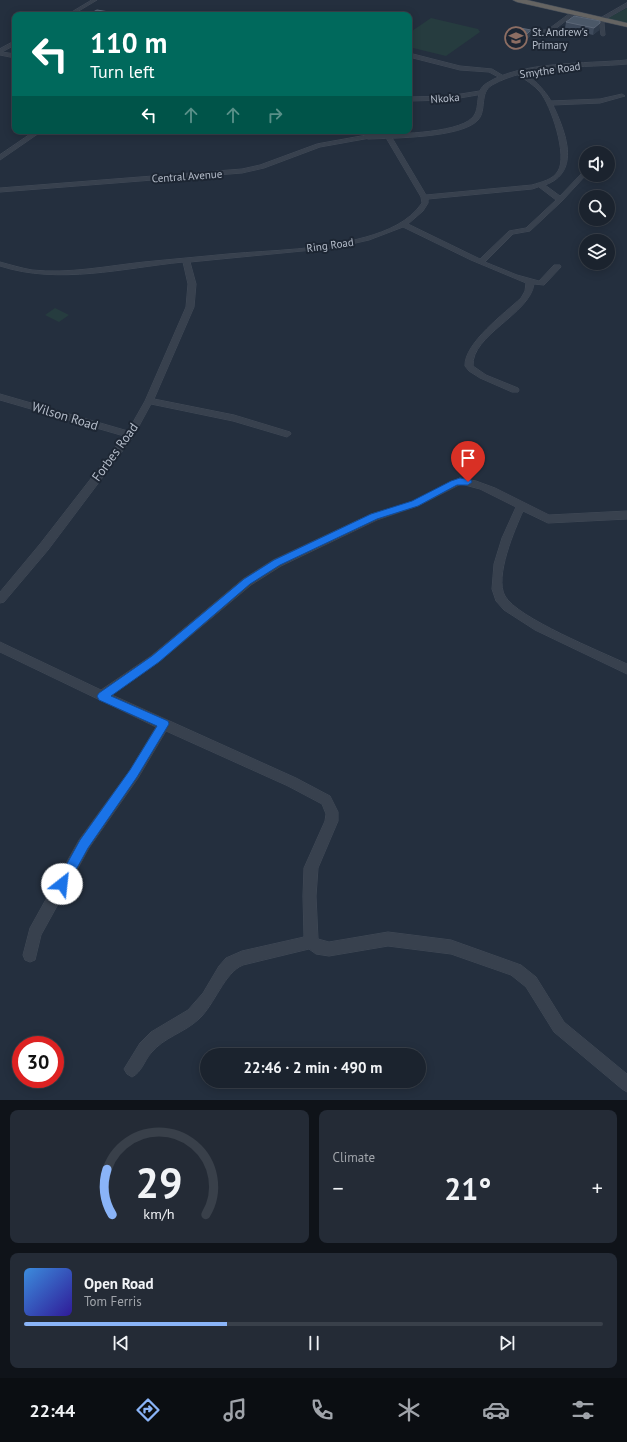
<!DOCTYPE html>
<meta charset="utf-8">
<style>
:root{--surface:#1b232e;--page:#242b36;--text:#f1f3f6;--muted:#a0a4aa;--line:#39404a;--accent:#8ab4f8}
body{margin:0;font-family:"PT Sans",sans-serif;background:var(--page);color:var(--text);height:100vh;display:flex;flex-direction:column;font-size:15px;white-space:nowrap}
*{box-sizing:border-box;margin:0}
p{font-size:13px;color:var(--muted)}
.icon{flex:none;width:22px;height:22px;fill:none;stroke:currentColor;stroke-width:2;stroke-linecap:round;stroke-linejoin:round}
.map{position:relative;height:1100px;overflow:hidden}
.drawer{display:flex;flex-direction:column;gap:10px;padding:10px;background:#0f1319;flex:1}
.drawer>*{flex:none}
.top-card{position:absolute;left:12px;top:12px;width:400px;height:122px;border-radius:8px;box-shadow:0 2px 10px #0003,0 0 0 1px var(--line);background:#00695c;color:#fff;overflow:hidden}
.buttons{position:absolute;left:579px;top:146px;display:grid;gap:8px}
.buttons a{display:grid;place-items:center;width:36px;height:36px;border-radius:50%;background:var(--surface);box-shadow:0 2px 10px #0003,0 0 0 1px var(--line);font-size:20px}
.speed{position:absolute;left:12px;top:1036px;display:flex;gap:8px;font-size:20px;font-weight:700;text-align:center}
.speed>*{display:grid;place-content:center;width:52px;height:52px;border-radius:50%;background:var(--surface);box-shadow:0 2px 10px #0003,0 0 0 1px var(--line);line-height:1}
.speed .limit{border:6px solid #d22;background:#fff;color:#111}
.pin{position:absolute;display:grid;place-items:center;width:34px;height:34px;color:#fff;margin:-41px -17px;border-radius:50% 50% 50% 0;rotate:-45deg;box-shadow:0 0 4px #0007}
.pin .icon{rotate:45deg}
.me{position:absolute;width:44px;margin:-22px;rotate:29deg;stroke-linejoin:round;filter:drop-shadow(0 0 3px #0008)}
.turn{display:flex;align-items:center;gap:14px;height:84px;padding:0 12px;font-size:18px}
.turn .icon{width:52px;height:52px;stroke-width:2.5}
.turn b{display:block;font-size:28px;line-height:34px}
.lanes{display:flex;align-items:center;height:38px;padding:0 12px;background:#0003;justify-content:center;gap:20px;direction:ltr}
.lanes .off{opacity:.35}
.big{font-size:30px;font-weight:700;line-height:1.1}
.drawer .widget{flex:1;display:flex;flex-direction:column;justify-content:center;gap:6px;min-width:0;padding:0 14px;border-radius:8px;background:var(--page)}
.drawer .dial{align-items:center;gap:0}
.dial svg{height:104px;overflow:visible;fill:none;stroke:var(--line);stroke-width:7;stroke-linecap:round;text-anchor:middle}
.dial text{fill:var(--text);stroke:none}
.song{display:flex;align-items:center;gap:12px}
.cover{width:48px;height:48px;border-radius:6px;background:linear-gradient(135deg,hsl(210 70% 55%),hsl(250 70% 35%))}
.played{height:4px;border-radius:2px;background:linear-gradient(90deg,var(--accent) 35%,var(--line) 35%)}
.keys{display:flex;justify-content:space-around;direction:ltr}
.heat{display:flex;justify-content:space-between;align-items:center;font-size:22px;direction:ltr}
.drawer .tiles{flex:1;display:grid;gap:10px;grid-template-columns:1fr 1fr}
.widget:last-child{grid-column:span 2}
.trip{position:absolute;left:200px;top:1048px;width:226px;height:40px;border-radius:20px;background:var(--surface);box-shadow:0 2px 10px #0003,0 0 0 1px var(--line);font-weight:700;line-height:40px;text-align:center}
.tabs{display:flex;height:64px;justify-content:space-around;align-items:center;background:#0b0e12;color:var(--muted)}
.tabs .icon{width:28px;height:28px}
.tabs .selected{color:var(--accent)}
.tabs b{font-size:18px;color:var(--text)}
.map>svg:first-child{display:block}
.green{fill:#263c3f}
.lines{fill:none;stroke-linecap:round;stroke-linejoin:round}
.minor-casing{stroke:#414a57;stroke-width:1}
.tertiary-casing{stroke:#414a57;stroke-width:1}
.trunk-casing{stroke:#434c59;stroke-width:1}
.minor{fill:#38414e;fill-rule:evenodd}
.tertiary{fill:#38414e;fill-rule:evenodd}
.trunk{fill:#656462;fill-rule:evenodd}
.wall{fill:#3f4b5c}
.shaded-wall{fill:#2f3b4b}
.building{fill:#4b5868;stroke:#5c6777}
.route{fill:#1a73e8;stroke:#114b97}
.labels{text-anchor:middle;dominant-baseline:central;stroke-width:4;stroke-linejoin:round;paint-order:stroke}
.far-poi-label{font-size:11px;fill:#b4bcc9;stroke:#1d2633;text-anchor:start}
.far-street-label{font-size:11px;fill:#b4bcc9;stroke:#1d2633}
.street-label{font-size:13px;fill:#b4bcc9;stroke:#1d2633}
</style>
<div class="map">
<svg width="627" height="1100" viewBox="0 0 627 1100">
<rect width="100%" height="100%" fill="#242f3e"/>
<!-- green -->
<path class="green" d="M627,8V24L606,19Z
M431,18L478,29L480,32L446,56L409,47V33Z
M55,308L69,315L59,322L45,315Z"/>
<g class="lines">
<!-- minor casing -->
<g class="minor-casing">
<path id="minor" d="M92,0H97L72,15H67Z
M572,12L576,13L550,33L537,31L539,30H547Z
M605,19L607,20L604,23L605,35L603,36L601,35L599,22Z
M15,41V45L2,52L15,54V58L0,55V49Z
M409,53L460,66L492,69L507,78L502,79L489,72L460,70L409,57Z
M518,73C530,72 546,92 551,101L600,99L622,94L625,96L600,103L553,105C565,131 582,172 545,185L560,196L582,173H586V175L562,201L530,231L513,234L485,262L517,275L539,281L554,265H560L561,267L544,285L534,284C530,314 471,335 473,366L486,375L518,388L519,390L518,392H512L480,378L469,371L465,366C464,343 505,313 521,298L525,291L526,283L471,260L403,227L369,240L333,248L190,262L196,284L194,307L154,399L234,415L290,432L291,434L287,437L233,421L151,404L133,437L48,550L4,602L0,603V592L40,544L124,436L0,400V394L128,431L145,401L186,307L188,284L183,262C123,268 59,285 0,266V262C11,265 21,268 32,270C69,274 107,266 144,262C172,259 200,257 228,254C274,250 322,250 366,237C387,231 409,222 422,203L421,197L385,136L388,134L391,136L426,195L532,185C541,182 553,180 558,171C568,156 551,105 540,92C534,85 526,80 518,75ZM539,187L556,200L526,228L509,231L480,259L408,224L423,211L428,203V199L532,189Z
M481,91L483,92V94L448,100L409,101V97L448,96Z
M35,131H42L0,160V155Z
M368,135L371,137L370,138L320,147L264,168L242,173L0,192V188L242,169L260,165L317,144Z
M460,478L476,481L495,488L549,515L627,511V519L548,523L523,511C515,529 494,577 505,596C517,618 602,652 627,664V674L535,630L504,610L496,601L492,589L494,564L502,538L516,507L480,489L461,484L418,506L377,520L281,566L251,585L159,662L112,695L296,778L330,796L338,812V821L318,868L316,896L318,939L329,942L388,932L451,940L521,965L536,977L564,1022L627,1074V1092L622,1089L554,1032L526,987L511,975L451,954L388,946L329,956L316,954L309,949L243,965C224,973 215,1004 199,1019C184,1033 164,1037 151,1053C144,1061 142,1072 132,1077L127,1074L124,1069L140,1043L151,1032L188,1010L203,993L219,966L226,958L242,951L304,937L303,896L304,868L325,821L326,814L322,804L288,786L166,731L138,778L89,848L41,935L35,960L30,962L25,960L23,955L30,928L79,840L130,770L156,727L0,652V642L101,690L151,656L243,579L273,560L371,514L412,502Z"/>
</g>
<!-- tertiary casing -->
<g class="tertiary-casing">
<path id="tertiary" d="M627,3V7L604,20L599,19Z
M627,60V64C585,68 529,64 492,85C479,93 487,110 478,120C462,138 392,138 368,139L364,137L368,135C391,134 456,134 472,118C482,108 473,91 487,83C521,61 586,64 627,60Z"/>
</g>
<!-- trunk casing -->
<g class="trunk-casing">
<path id="trunk" d="M513,0H527L627,23V27L517,2Z"/>
</g>
<!-- minor -->
<use href="#minor" class="minor"/>
<!-- tertiary -->
<use href="#tertiary" class="tertiary"/>
<!-- trunk -->
<use href="#trunk" class="trunk"/>
</g>
<!-- wall -->
<path class="wall" d="M574,16L599,30L593,35L565,28L566,22Z
M531,30L530,36L524,43L508,40L509,33Z"/>
<!-- shaded-wall -->
<path class="shaded-wall" d="M109,12V15H103Z
M600,23L599,30L593,35L594,28Z
M531,30L530,36L524,43L525,36Z"/>
<!-- building -->
<path class="building" d="M97,10L109,12L103,15H87Z
M574,16L600,21V23L594,28L566,22Z
M515,27L531,30L525,36L509,33Z"/>
<!-- route -->
<path class="route" d="M460,478L471,480L472,482L468,485H457L418,506L377,519L280,565L250,584L159,662L111,696L168,721L169,724L137,777L88,848L66,888L62,890L58,888L56,884L58,880L80,840L130,770L157,726L99,700L97,696L99,693L152,656L244,579L274,560L371,514L412,501L451,481Z"/>
<!-- icons -->
<defs>
<g id="school-ring" transform="scale(1.15)"><circle r="9.5" fill="#1d2633" stroke="#8d6e63" stroke-width="1.5"/><path d="M0-5L7-2L0 1L-7-2ZM-4 1L0 2.5L4 1V4Q0 6-4 4Z" fill="#8d6e63"/></g>
</defs>
<g fill-rule="evenodd">
<use href="#school-ring" x="516" y="38"/>
</g>
<g class="labels">
<!-- far-poi labels -->
<g class="far-poi-label">
<text x="532" y="32">St. Andrew's<tspan x="532" dy="13">Primary</tspan></text>
</g>
<!-- far-street labels -->
<g class="far-street-label">
<text transform="translate(550 70) rotate(-8)">Smythe Road</text>
<text transform="translate(445 98) rotate(-5)">Nkoka</text>
<text transform="translate(187 176) rotate(-4)">Central Avenue</text>
<text transform="translate(330 245) rotate(-8)">Ring Road</text>
</g>
<!-- street labels -->
<g class="street-label">
<text transform="translate(65 416) rotate(17)">Wilson Road</text>
<text transform="translate(115 452) rotate(-54)">Forbes Road</text>
</g>
</g>
</svg>
<div class="buttons">
<a><svg class="icon" aria-label="sound" viewBox="0 0 24 24"><path d="M4 9h4l5-4v14l-5-4H4zM17 9q2 3 0 6"/></svg></a>
<a><svg class="icon" aria-label="search" viewBox="0 0 24 24"><circle cx="10" cy="10" r="6"/><path d="M15 15l6 6"/></svg></a>
<a><svg class="icon" aria-label="layers" viewBox="0 0 24 24"><path d="M12 4l9 5-9 5-9-5zM3 14l9 5 9-5"/></svg></a>
</div>
<div class="speed"><div class="limit">30</div></div>
<div class="pin" style="left:468px;top:482px;background:#d93025"><svg class="icon" aria-label="arrive" viewBox="0 0 24 24"><path d="M6 21V4h12l-3 4 3 4H6"/></svg></div>
<svg class="me" style="left:62px;top:884px" viewBox="-20 -20 40 40"><circle r="19" fill="#fff"/><path d="M0-13L10 11 0 6-10 11z" fill="#1a73e8"/></svg>
<div class="trip">22:46 · 2 min · 490 m</div>
<div class="top-card">
<div class="turn"><svg class="icon" aria-label="left" viewBox="0 0 24 24"><path d="M17 20v-9H6M10 6l-5 5 5 5"/></svg><div><b>110 m</b>Turn left</div></div>
<div class="lanes"><svg class="icon" aria-label="left" viewBox="0 0 24 24"><path d="M17 20v-9H6M10 6l-5 5 5 5"/></svg><svg class="icon off" aria-label="ahead" viewBox="0 0 24 24"><path d="M12 20V5M6 11l6-6 6 6"/></svg><svg class="icon off" aria-label="ahead" viewBox="0 0 24 24"><path d="M12 20V5M6 11l6-6 6 6"/></svg><svg class="icon off" aria-label="right" viewBox="0 0 24 24"><path d="M7 20v-9h11M14 6l5 5-5 5"/></svg></div>
</div>
</div>
<section class="drawer">
<div class="tiles">
<div class="widget dial"><svg viewBox="0 0 100 80">
<path d="M14 69A42 42 0 1 1 86 69"/>
<path d="M14 69A42 42 0 0 1 10 34" stroke="#8ab4f8"/>
<text x="50" y="56" font-size="32" font-weight="700">29</text>
<text x="50" y="72" font-size="11">km/h</text>
</svg></div>
<div class="widget"><p>Climate</p>
<div class="heat"><a>−</a><b class="big">21°</b><a>+</a></div>
</div>
<div class="widget">
<div class="song"><i class="cover"></i><div><b>Open Road</b><p>Tom Ferris</p></div></div>
<div class="played"></div>
<div class="keys"><svg class="icon" aria-label="previous" viewBox="0 0 24 24"><path d="M18 5L8 12l10 7zM5 5v14"/></svg><svg class="icon" aria-label="pause" viewBox="0 0 24 24"><path d="M8 5v14M16 5v14"/></svg><svg class="icon" aria-label="next" viewBox="0 0 24 24"><path d="M6 5l10 7-10 7zM19 5v14"/></svg></div>
</div>
</div>
</section>
<nav class="tabs">
<b>22:44</b>
<svg class="icon selected" aria-label="directions" viewBox="0 0 24 24"><path d="M12 3l9 9-9 9-9-9zM9 14v-3h6M13 9l2 2-2 2"/></svg>
<svg class="icon" aria-label="music" viewBox="0 0 24 24"><path d="M9 18V5l10-2v13"/><circle cx="6" cy="18" r="3"/><circle cx="16" cy="16" r="3"/></svg>
<svg class="icon" aria-label="phone" viewBox="0 0 24 24"><path d="M5 4h4l2 5-3 2q2 4 5 5l2-3 5 2v4C11 20 4 13 5 4z"/></svg>
<svg class="icon" aria-label="climate" viewBox="0 0 24 24"><path d="M12 3v18M4 7l16 10M4 17L20 7"/></svg>
<svg class="icon" aria-label="car" viewBox="0 0 24 24"><path d="M5 17H2v-5l4-1 3-4h7l3 4 3 1v5h-3M9 17h6M6 11h13"/><circle cx="7" cy="17" r="2"/><circle cx="17" cy="17" r="2"/></svg>
<svg class="icon" aria-label="filters" viewBox="0 0 24 24"><path d="M4 7h16M4 17h16"/><circle cx="9" cy="7" r="2"/><circle cx="15" cy="17" r="2"/></svg>
</nav>
